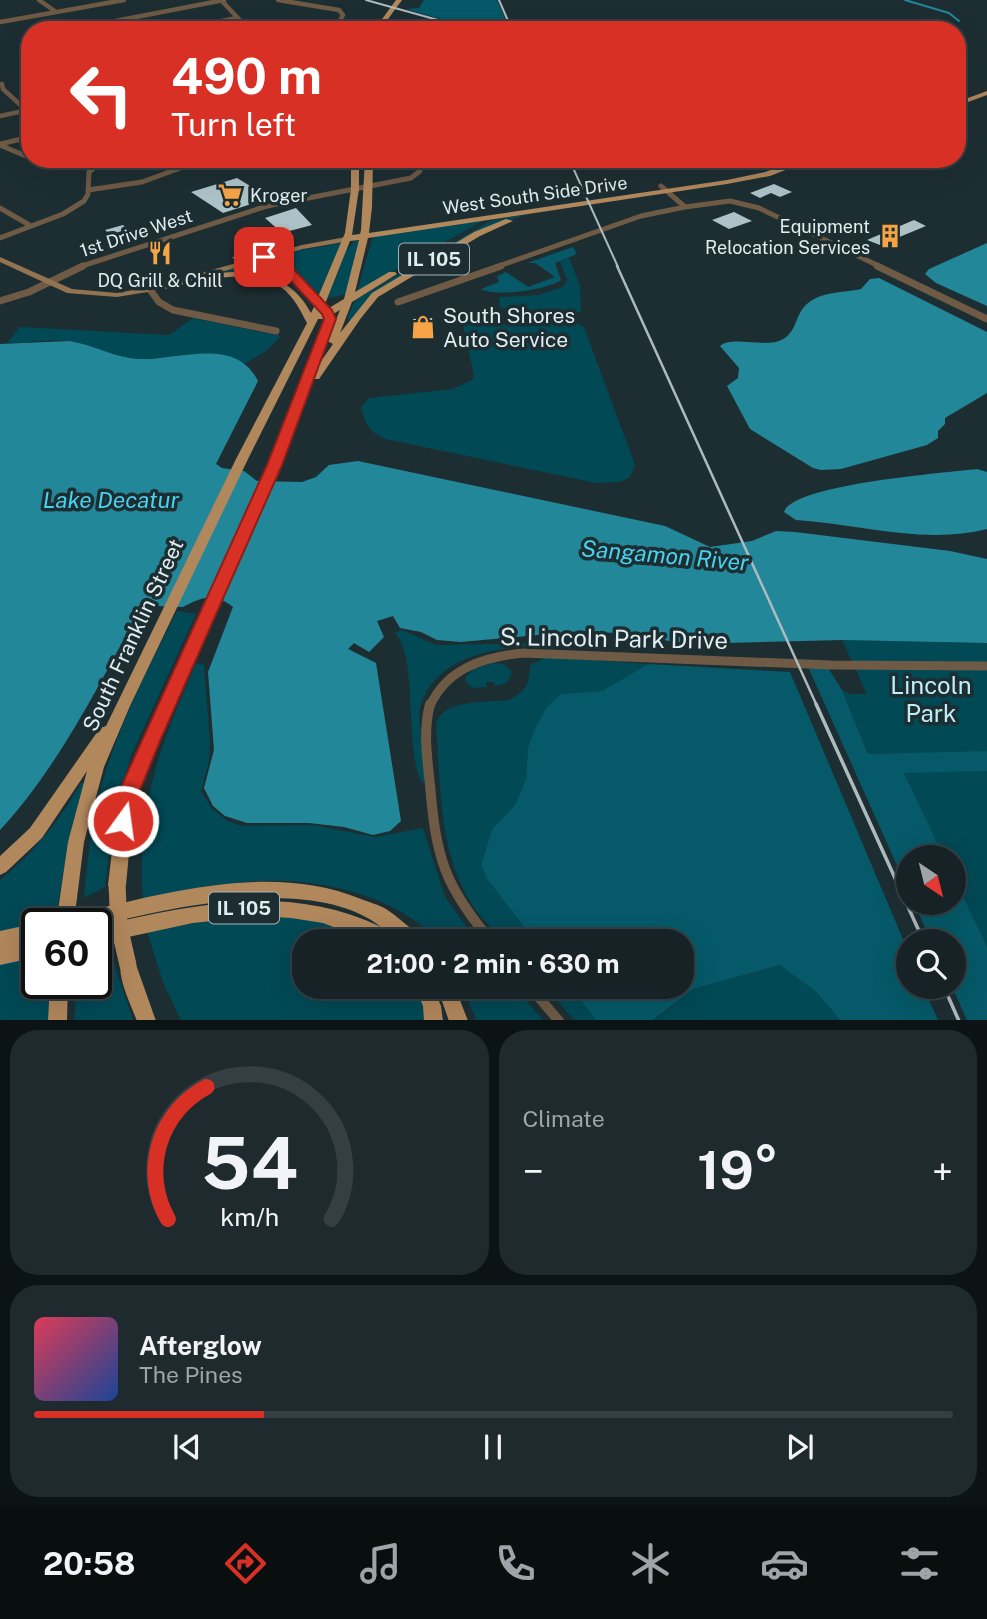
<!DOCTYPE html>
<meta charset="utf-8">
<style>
:root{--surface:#162226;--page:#1f2a2e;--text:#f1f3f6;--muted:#9ea4a7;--line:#353f43;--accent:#d93025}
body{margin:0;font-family:"Public Sans",sans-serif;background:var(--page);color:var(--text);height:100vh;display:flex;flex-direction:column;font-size:26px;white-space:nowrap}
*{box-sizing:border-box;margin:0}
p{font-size:23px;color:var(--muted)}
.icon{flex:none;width:38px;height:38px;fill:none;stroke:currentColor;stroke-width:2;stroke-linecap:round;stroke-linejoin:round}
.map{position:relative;height:1020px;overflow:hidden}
.side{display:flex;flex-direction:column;gap:10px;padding:10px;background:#0c1315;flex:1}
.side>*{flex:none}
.banner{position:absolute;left:21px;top:21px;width:945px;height:147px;border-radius:28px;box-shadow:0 7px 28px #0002,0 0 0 2px var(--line);background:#d93025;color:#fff;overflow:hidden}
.needle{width:46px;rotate:145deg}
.fabs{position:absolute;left:896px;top:845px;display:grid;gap:14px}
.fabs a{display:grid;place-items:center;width:70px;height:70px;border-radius:50%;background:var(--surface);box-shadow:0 7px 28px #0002,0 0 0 2px var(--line);font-size:35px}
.speed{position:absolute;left:21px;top:908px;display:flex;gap:14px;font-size:35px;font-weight:700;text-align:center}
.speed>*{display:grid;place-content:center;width:91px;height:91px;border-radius:50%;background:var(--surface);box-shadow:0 7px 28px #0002,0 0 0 2px var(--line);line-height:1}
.speed .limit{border:4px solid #111;border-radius:10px;background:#fff;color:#111}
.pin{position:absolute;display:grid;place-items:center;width:60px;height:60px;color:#fff;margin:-30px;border-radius:14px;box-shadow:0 4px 10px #0006}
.me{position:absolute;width:77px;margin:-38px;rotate:14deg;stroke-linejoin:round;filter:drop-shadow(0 0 5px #0008)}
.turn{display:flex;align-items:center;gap:24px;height:147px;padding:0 35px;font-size:32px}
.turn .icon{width:91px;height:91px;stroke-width:2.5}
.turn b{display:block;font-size:49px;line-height:60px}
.big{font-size:52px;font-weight:700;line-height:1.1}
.side .widget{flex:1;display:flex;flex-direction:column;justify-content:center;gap:10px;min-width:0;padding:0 24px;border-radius:28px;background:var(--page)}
.side .dial{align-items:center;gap:0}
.dial svg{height:182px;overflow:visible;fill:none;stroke:var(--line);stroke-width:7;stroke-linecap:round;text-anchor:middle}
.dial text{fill:var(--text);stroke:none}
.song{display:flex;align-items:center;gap:21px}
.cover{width:84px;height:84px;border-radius:10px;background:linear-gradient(135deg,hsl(350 70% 55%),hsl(220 70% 35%))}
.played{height:7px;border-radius:4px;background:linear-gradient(90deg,var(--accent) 25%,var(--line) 25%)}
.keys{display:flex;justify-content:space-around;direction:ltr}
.heat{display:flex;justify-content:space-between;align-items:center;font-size:38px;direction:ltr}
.side .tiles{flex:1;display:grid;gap:10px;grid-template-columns:1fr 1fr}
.widget:last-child{grid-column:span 2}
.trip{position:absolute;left:292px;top:929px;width:402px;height:70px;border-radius:28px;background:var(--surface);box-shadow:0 7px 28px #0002,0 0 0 2px var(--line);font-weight:700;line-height:70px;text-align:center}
.menu{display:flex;height:112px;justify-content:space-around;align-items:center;background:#090e0f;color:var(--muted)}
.menu .icon{width:49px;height:49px}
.menu .on{color:var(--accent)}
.menu b{font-size:32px;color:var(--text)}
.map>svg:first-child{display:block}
.green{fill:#004955}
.forest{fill:#055968}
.water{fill:#23879a}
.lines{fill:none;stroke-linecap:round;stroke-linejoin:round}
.stream{stroke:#23879a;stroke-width:2}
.building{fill:#adc2c7}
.street-far4{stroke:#6e5a45;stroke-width:4.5}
.street-far3{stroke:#6e5a45;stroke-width:5}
.street-far2{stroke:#6e5a45;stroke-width:7}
.street-far1{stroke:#6e5a45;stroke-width:9}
.street{stroke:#6e5a45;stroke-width:10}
.secondary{fill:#947352;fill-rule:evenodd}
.primary{fill:#b1875c;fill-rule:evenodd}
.rail-far2{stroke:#aebbbe;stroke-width:2}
.rail-far1{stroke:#aebbbe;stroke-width:2.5}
.rail{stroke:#aebbbe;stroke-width:3.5}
.primary-bridge{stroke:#b1875c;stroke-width:17}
.route{fill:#d93025;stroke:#8d1f18;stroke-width:2}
.labels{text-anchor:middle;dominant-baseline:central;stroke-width:7;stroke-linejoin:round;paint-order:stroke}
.far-poi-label{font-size:18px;fill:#e2edf0;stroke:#1d2e32;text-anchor:start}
.far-street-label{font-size:18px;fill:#e2edf0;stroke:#1d2e32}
.shield{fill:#1d2e32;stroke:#a7b4b7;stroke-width:2}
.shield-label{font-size:19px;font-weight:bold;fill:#e2edf0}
.poi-label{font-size:21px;fill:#e2edf0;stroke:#1d2e32;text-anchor:start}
.street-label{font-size:21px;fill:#e2edf0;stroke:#1d2e32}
.water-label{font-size:23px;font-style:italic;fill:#47d2ed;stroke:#1d2e32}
.near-street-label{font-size:24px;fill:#e2edf0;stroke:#1d2e32}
.near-park-label{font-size:24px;fill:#c0edf8;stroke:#1d2e32}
</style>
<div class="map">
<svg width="987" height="1021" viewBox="0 0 987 1021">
<rect width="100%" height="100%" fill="#1d2e32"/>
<!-- green -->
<path class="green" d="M532,213L497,224L367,301L350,321L347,318L355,300L490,221Z
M484,220L357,292L373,236Z
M354,241H359L348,294L328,298L346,251Z
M341,243L319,294L284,259L275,255Z
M569,258L580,285L581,312L518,313L500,307L499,298L502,297L538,295L563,287L567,280L560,261Z
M264,259L279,265L314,305C307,300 300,288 291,283C270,270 243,271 220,273Z
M460,311C486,309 489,324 512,326C533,328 567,315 584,327L635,465L630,477L620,482L596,483L385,439C369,432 365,423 361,407L369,398L453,389L472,380L474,376Z
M193,318L281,336L266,351L244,364C209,345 175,360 139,359C115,358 94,345 71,341C51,339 27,343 7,343L20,327L169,335Z
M177,611L196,614L130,758L111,836L105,887L84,898C87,867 90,834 97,803C113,735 146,673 177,611Z
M402,630L436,645L531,643L530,647C485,648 430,661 419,712L425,782L422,783C403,745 419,660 395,633Z
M842,640L987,643V947L954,877V858L944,857L894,753L868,754L842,690L850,694H867Z
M546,657L648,664L602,691L561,694L547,708L535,729L528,747L526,779L515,805L492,829L481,865L487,879L535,941H504C496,932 486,923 478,913C438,860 441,788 436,724C443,698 487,703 509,700C526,691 530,683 530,665Z
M196,663L204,665L210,743L209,761L201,791L212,809L228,821L242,826L313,825L375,837L423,828L445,897L477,941H437C394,890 301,874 238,883C206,887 174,895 143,901C136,804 159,750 196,663Z
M493,663L504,664L512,672L507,683L495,686L494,682H486L487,687L473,688L467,683L465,678L472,670Z
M81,783H86L67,856L55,920L0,933V880C34,853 60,820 81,783Z
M237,915H290L342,925L377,941L304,942V987H419L427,1020H181L164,985L147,932Z
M37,954V984H51L50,1020H0V962Z
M113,960L133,1020H74L77,984H96V965Z
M781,965L816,992L840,1020L653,1021L693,989Z
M463,987H515L543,1020H476Z
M545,987H570L596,1020H574Z"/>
<!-- forest -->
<path class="forest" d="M424,0H497L510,30H479L406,9L419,8Z
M573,247L577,254L555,263L561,280C547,290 496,297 481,289L499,282L497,276L506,272L528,287L555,277L535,263H527Z
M648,664L790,672L908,951V987H923L938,1020H840L816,992L780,965L693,989L653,1020H596L570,987H682V942L535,941L487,879L481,865L492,829L515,805L526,779L528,747L535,729L546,708L561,694L602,691Z
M828,668L842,690L868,754L987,751V771L904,773L944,857L908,858V890L809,669Z
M954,877L987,947V1020H967L952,987L954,942L931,941L914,903H954Z"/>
<!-- water -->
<path class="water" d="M987,243V306L936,283L925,274L929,269Z
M879,278L987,332V393L945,418V424L938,431V438L927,445L841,469L821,470L813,468L750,429L727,386L738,378L739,368L720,346C731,336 762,347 779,341C796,335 795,317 804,307C818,291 843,293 861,289L870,279Z
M70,341C94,345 116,358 138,359C177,361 235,335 258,381L216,464L222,468L244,471L257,481L302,482L316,477L329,465L358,461L665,526L710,547L752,541L776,531L795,532L950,551L987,559V643L842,640L684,644L634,634L581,631L461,642L437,640L421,632L400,628L393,616L377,621L384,637L369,652L354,643L348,649L376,663L401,821L390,831L373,835L344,827L309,823H247L225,816L213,806L204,788L214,750L208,672L233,607C214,592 202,597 183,607L155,606L139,611C99,685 57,769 0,830V344Z
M977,469L987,472V529C926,545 858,524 796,520L784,512C793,484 945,473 977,469Z"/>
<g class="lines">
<!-- stream -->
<path class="stream" d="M905,0L949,13L959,21"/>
</g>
<!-- building -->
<path class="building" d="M237,178L270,198L223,213L191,192Z
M774,184L792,192L780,197L771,193L760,198L750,193Z
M296,208L312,225L282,233L265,218Z
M734,212L752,221L729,229L712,220Z
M914,220L926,226L880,245L867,240Z
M123,225L140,239L122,245L105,230Z
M432,318L434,336L414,337L413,319Z"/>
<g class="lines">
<!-- street-far4 -->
<path class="street-far4" d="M39,0L56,12
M221,0L249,30
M278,0L339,10L343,15L335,30
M0,22L124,0
M74,29L224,0
M176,30L237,18
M2,84L3,89L26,110
M0,116L28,110"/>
<!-- street-far3 -->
<path class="street-far3" d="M0,144L30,137
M0,145L40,162L93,168
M661,186L685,207L730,201L759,208L881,267
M88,190L142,182L205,159
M0,208L31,226
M0,238L63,214L84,201L88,194L89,172L105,159
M79,267L267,206L411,178L420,171L419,159
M496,267L641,216L685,207"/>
<!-- street-far2 -->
<path class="street-far2" d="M877,266L987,319
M146,284L159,302L173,310L276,331
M0,301L29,292L83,266
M398,302L501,266"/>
<!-- street-far1 -->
<path class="street-far1" d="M430,706C447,668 484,657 523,653L831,665L987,666"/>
<!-- street -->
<path class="street" d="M430,704C423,731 427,757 430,785C436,857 444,886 492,942
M530,987L559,1021"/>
<!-- secondary -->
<path class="secondary" d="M346,237L350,239L349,241L303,249L153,291L117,297L67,293L0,262V257L72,289L117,293L149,287L302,245Z"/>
<!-- primary -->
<path class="primary" d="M396,0H402L380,30H374Z
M987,91V95L957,106V102Z
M351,159H359V189L352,235L360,234L361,230L365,159H373L372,207L369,233L727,180L765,172L802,159H814L770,176L727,184L368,238L355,292L389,272H395L397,274L352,302L340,333L372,293L474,232L506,219L513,221L480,236L378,297L361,318L319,379H312L280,465L204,633L186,681L134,800L126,885L123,891L117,893L111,891L108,885L118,800L172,681L190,633L268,465L325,319H318L248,459L130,706L104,767L84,842L75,914C166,893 271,862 361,899C369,902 379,905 386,909C398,917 409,927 420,936L423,942H399L395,938L397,942H373L323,923L291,918L258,916L193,923L96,944V926C194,905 286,882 381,927C314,874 173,907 96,926V924H56L68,842L87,771L42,838L6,872L0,875V856L30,828L100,728L106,726L236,459L307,323C300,310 294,297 282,288C248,265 197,282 160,290L155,287L160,284C213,273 280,254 311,313L315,305C303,292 281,262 265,260C254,258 241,263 232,258L236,255L264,254L281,259L318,297L345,233L351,189ZM359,240L344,299L329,308L325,304L350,241ZM340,310L327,341L333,344L317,367L335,319L333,314Z
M37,923V957L0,965V931Z
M128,956L134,959L156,1021H137C131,1005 115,974 122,959Z
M50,984H68L67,1021H48Z
M415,987H433L441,1006L443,1021H424L423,1006Z
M437,987H455L468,1021H449Z"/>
<!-- rail-far2 -->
<path class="rail-far2" d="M366,0L474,30
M499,0L512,30
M569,159L618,267"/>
<!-- rail-far1 -->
<path class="rail-far1" d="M617,266L817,706"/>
<!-- rail -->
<path class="rail" d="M816,704L924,942
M944,987L959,1021"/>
<!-- primary-bridge -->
<path class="primary-bridge" d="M117,885L119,926L128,965"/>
</g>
<!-- route -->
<path class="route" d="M264,253L286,261L332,310L336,319L282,465L160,741L136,800L130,828L123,831L115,828L112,821L115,800L267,465L324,319L322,314L277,266L260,259V254Z"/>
<!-- icons -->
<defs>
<g id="supermarket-bare" transform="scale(1.89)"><path d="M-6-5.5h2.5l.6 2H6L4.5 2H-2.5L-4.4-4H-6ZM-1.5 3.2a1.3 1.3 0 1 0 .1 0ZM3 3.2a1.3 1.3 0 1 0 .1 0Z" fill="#f5a345" stroke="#1d2e32" stroke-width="2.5" paint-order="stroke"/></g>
<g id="building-bare" transform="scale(1.89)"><path d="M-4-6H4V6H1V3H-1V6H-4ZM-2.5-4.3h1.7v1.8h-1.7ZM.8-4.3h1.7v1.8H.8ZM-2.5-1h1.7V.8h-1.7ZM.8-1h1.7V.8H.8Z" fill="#f5a345" stroke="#1d2e32" stroke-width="2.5" paint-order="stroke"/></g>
<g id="restaurant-bare" transform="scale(1.89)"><path d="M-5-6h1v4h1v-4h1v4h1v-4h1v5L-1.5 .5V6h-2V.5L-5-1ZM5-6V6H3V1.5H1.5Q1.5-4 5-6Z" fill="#f5a345" stroke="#1d2e32" stroke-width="2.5" paint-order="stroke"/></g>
<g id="shop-bare" transform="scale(1.89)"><path d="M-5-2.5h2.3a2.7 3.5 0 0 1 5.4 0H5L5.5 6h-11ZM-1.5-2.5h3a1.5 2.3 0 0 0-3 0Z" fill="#f5a345" stroke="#1d2e32" stroke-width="2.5" paint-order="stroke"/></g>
</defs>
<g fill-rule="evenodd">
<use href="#supermarket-bare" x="230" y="195"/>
<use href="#building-bare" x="890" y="236"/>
<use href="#restaurant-bare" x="160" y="253"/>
<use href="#shop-bare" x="423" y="327"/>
</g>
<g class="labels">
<!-- far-poi labels -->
<g class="far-poi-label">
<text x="250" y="195">Kroger</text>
<text x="870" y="226" text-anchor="end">Equipment<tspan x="870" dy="21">Relocation Services</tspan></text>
<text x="160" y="280" text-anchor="middle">DQ Grill &amp; Chill</text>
</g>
<!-- far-street labels -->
<g class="far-street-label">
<text transform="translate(535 195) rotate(-8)">West South Side Drive</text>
<text transform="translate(136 233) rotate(-18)">1st Drive West</text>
</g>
<!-- shield labels -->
<g class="shield">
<rect x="399" y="243.5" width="70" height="31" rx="5"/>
<rect x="209" y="892.5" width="70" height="31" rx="5"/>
</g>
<g class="shield-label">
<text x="434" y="259">IL 105</text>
<text x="244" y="908">IL 105</text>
</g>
<!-- poi labels -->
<g class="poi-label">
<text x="443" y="315">South Shores<tspan x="443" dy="24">Auto Service</tspan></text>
</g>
<!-- street labels -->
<g class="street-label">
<text transform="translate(133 635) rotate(-65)">South Franklin Street</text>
</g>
<!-- water labels -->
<g class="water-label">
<text x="111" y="499">Lake Decatur</text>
<text transform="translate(665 555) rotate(5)">Sangamon River</text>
</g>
<!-- near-street labels -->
<g class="near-street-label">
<text transform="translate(614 638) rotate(1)">S. Lincoln Park Drive</text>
</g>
<!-- near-park labels -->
<g class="near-park-label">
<text x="931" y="685">Lincoln<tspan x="931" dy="28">Park</tspan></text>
</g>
</g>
</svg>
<div class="fabs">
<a><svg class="needle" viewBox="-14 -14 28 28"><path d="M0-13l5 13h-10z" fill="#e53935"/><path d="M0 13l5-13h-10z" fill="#9ea4a7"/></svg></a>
<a><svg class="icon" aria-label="search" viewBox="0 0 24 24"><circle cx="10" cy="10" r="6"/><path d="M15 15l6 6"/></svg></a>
</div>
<div class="speed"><div class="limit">60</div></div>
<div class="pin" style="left:264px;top:257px;background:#d93025"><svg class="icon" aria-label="arrive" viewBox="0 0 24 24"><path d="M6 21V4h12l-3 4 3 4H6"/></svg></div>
<svg class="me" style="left:123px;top:821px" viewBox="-20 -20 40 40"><circle r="17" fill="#d93025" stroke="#fff" stroke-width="3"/><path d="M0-11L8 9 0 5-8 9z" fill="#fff"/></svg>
<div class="trip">21:00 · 2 min · 630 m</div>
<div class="banner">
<div class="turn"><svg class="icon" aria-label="left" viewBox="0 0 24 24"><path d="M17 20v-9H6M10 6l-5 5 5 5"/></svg><div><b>490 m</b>Turn left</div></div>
</div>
</div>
<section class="side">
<div class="tiles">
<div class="widget dial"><svg viewBox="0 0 100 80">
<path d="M14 69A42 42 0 1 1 86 69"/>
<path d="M14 69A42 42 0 0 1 31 11" stroke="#d93025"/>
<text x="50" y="56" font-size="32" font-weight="700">54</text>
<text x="50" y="72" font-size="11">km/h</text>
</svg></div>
<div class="widget"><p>Climate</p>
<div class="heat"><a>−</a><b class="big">19°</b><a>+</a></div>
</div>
<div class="widget">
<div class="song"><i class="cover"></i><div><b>Afterglow</b><p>The Pines</p></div></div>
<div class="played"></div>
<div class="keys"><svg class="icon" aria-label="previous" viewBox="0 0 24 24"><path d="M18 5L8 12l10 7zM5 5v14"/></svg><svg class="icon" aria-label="pause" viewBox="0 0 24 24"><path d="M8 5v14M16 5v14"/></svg><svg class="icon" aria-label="next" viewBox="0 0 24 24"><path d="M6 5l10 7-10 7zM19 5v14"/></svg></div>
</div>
</div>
</section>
<nav class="menu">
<b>20:58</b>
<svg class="icon on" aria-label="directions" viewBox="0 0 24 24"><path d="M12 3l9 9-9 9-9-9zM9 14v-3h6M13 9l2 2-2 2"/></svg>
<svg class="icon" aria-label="music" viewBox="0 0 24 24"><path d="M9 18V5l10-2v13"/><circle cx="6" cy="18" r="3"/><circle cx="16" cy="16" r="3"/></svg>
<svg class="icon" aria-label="phone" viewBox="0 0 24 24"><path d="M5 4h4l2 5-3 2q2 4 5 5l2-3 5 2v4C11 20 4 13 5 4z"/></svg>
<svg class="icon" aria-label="climate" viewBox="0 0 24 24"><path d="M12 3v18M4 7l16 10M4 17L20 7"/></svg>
<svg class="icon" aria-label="car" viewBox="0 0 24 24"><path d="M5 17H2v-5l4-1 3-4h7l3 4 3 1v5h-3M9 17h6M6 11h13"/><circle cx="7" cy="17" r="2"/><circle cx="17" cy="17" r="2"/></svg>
<svg class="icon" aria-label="filters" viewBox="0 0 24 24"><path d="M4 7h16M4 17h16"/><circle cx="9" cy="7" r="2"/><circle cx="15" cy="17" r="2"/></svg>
</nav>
